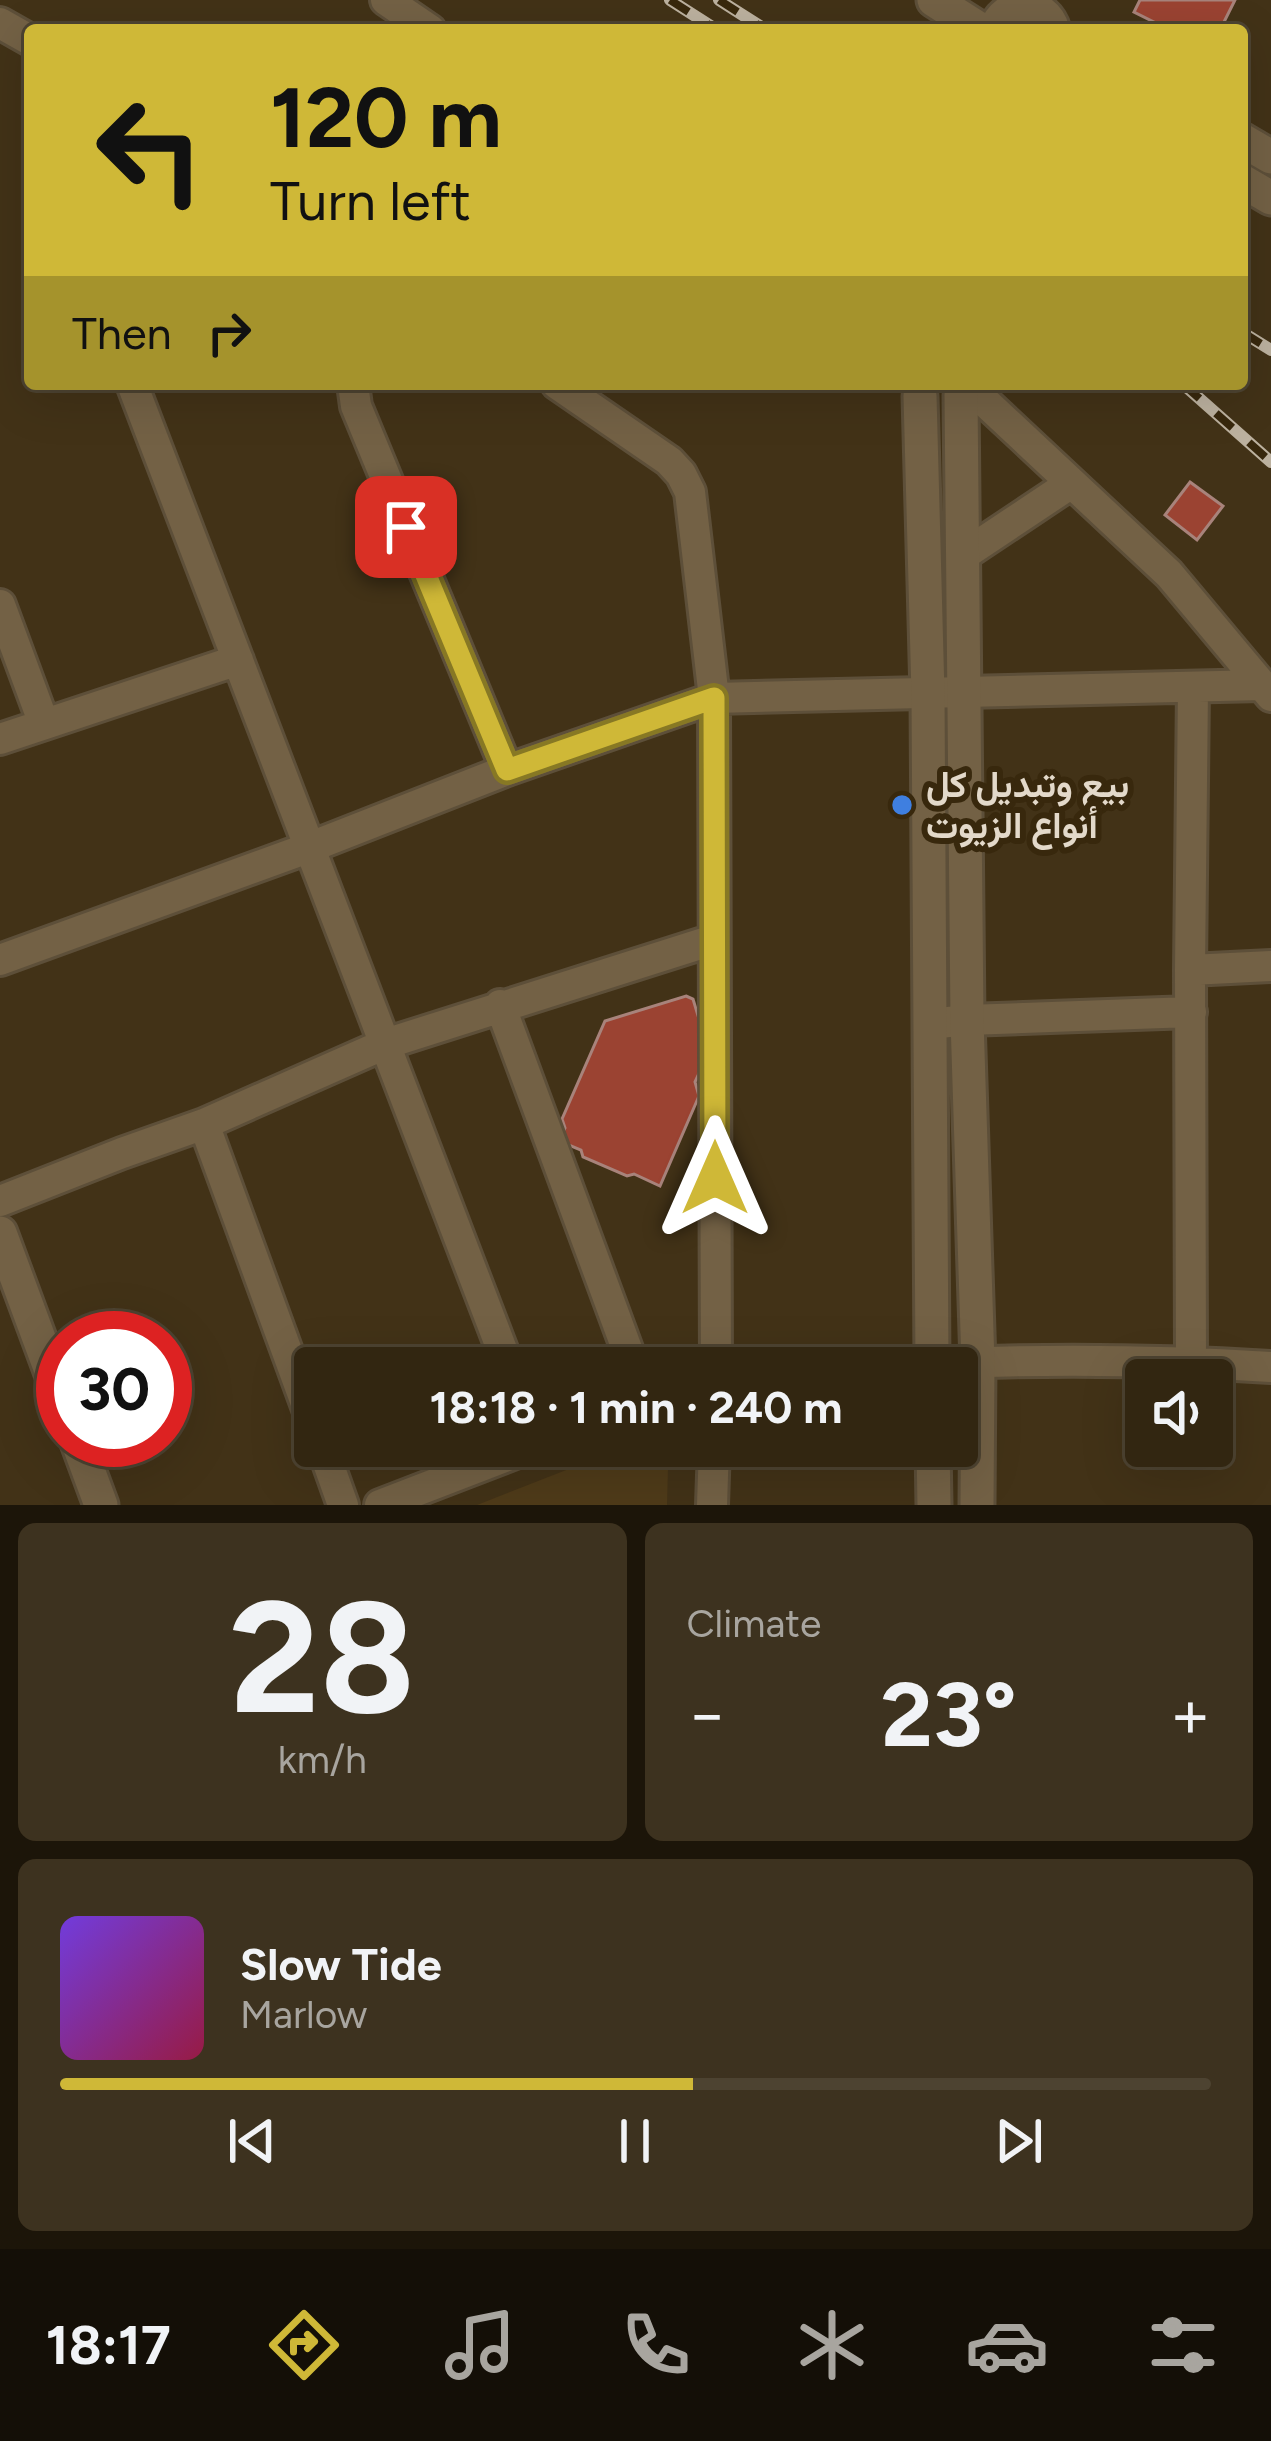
<!DOCTYPE html>
<meta charset="utf-8">
<style>
:root{--surface:#322611;--page:#3d321f;--text:#f1f3f6;--muted:#a8a59f;--line:#4d4331;--accent:#cfb837}
body{margin:0;font-family:Figtree,Vazirmatn,sans-serif;background:var(--page);color:var(--text);height:100vh;display:flex;flex-direction:column;font-size:45px;white-space:nowrap}
*{box-sizing:border-box;margin:0}
p{font-size:39px;color:var(--muted)}
.icon{flex:none;width:66px;height:66px;fill:none;stroke:currentColor;stroke-width:2;stroke-linecap:round;stroke-linejoin:round}
.map{position:relative;height:1505px;overflow:hidden}
.sheet{display:flex;flex-direction:column;gap:18px;padding:18px;background:#1c1509;flex:1}
.sheet>*{flex:none}
.top-card{position:absolute;left:24px;top:24px;width:1224px;height:366px;border-radius:12px;box-shadow:0 12px 48px #0002,0 0 0 3px var(--line);background:#cfb837;color:#111;overflow:hidden}
.buttons{position:absolute;left:1125px;top:1359px;display:grid;gap:24px}
.buttons a{display:grid;place-items:center;width:108px;height:108px;border-radius:12px;background:var(--surface);box-shadow:0 12px 48px #0002,0 0 0 3px var(--line);font-size:60px}
.speed{position:absolute;left:36px;top:1311px;display:flex;gap:24px;font-size:60px;font-weight:700;text-align:center}
.speed>*{display:grid;place-content:center;width:156px;height:156px;border-radius:50%;background:var(--surface);box-shadow:0 12px 48px #0002,0 0 0 3px var(--line);line-height:1}
.speed .limit{border:18px solid #d22;background:#fff;color:#111}
.pin{position:absolute;display:grid;place-items:center;width:102px;height:102px;color:#fff;margin:-51px;border-radius:24px;box-shadow:0 6px 18px #0006}
.me{position:absolute;width:132px;margin:-66px;rotate:0deg;stroke-linejoin:round;filter:drop-shadow(0 0 9px #0008)}
.turn{display:flex;align-items:center;gap:42px;height:252px;padding:0 48px;font-size:54px}
.turn .icon{width:156px;height:156px;stroke-width:2.5}
.turn b{display:block;font-size:84px;line-height:102px}
.then{display:flex;align-items:center;height:114px;padding:0 48px;background:#0003;gap:24px;font-size:45px}
.big{font-size:90px;font-weight:700;line-height:1.1}
.sheet .widget{flex:1;display:flex;flex-direction:column;justify-content:center;gap:18px;min-width:0;padding:0 42px;border-radius:18px;background:var(--page)}
.sheet .dial{align-items:center;gap:0}
.dial b{font-size:156px;line-height:1}
.song{display:flex;align-items:center;gap:36px}
.cover{width:144px;height:144px;border-radius:18px;background:linear-gradient(135deg,hsl(260 70% 55%),hsl(340 70% 35%))}
.played{height:12px;border-radius:6px;background:linear-gradient(90deg,var(--accent) 55%,var(--line) 55%)}
.keys{display:flex;justify-content:space-around;direction:ltr}
.heat{display:flex;justify-content:space-between;align-items:center;font-size:66px;direction:ltr}
.sheet .tiles{flex:1;display:grid;gap:18px;grid-template-columns:1fr 1fr}
.widget:last-child{grid-column:span 2}
.trip{position:absolute;left:294px;top:1347px;width:684px;height:120px;border-radius:12px;background:var(--surface);box-shadow:0 12px 48px #0002,0 0 0 3px var(--line);font-weight:700;line-height:120px;text-align:center}
.dock{display:flex;height:192px;justify-content:space-around;align-items:center;background:#140f07;color:var(--muted)}
.dock .icon{width:84px;height:84px}
.dock .selected{color:var(--accent)}
.dock b{font-size:54px;color:var(--text)}
.map>svg:first-child{display:block}
.built{fill:#4f3b19}
.building{fill:#9b4332;stroke:#a8837b;stroke-width:3}
.lines{fill:none;stroke-linecap:round;stroke-linejoin:round}
.minor-casing{stroke:#5d4f39;stroke-width:36}
.tertiary-casing{stroke:#5d4f39;stroke-width:39}
.minor{stroke:#736145;stroke-width:30}
.tertiary{stroke:#736145;stroke-width:33}
.rail-casing{stroke:#bcb19f;stroke-width:12}
.rail{stroke:#38280d;stroke-width:8;stroke-dasharray:22;stroke-linecap:butt}
.route-casing{stroke:#877824;stroke-width:30}
.route{stroke:#cfb837;stroke-width:21}
.shop-dot{fill:#3f7fe0;stroke:#38280d;stroke-width:4.5}
.labels{text-anchor:middle;dominant-baseline:central;stroke-width:12;stroke-linejoin:round;paint-order:stroke}
.poi-label{font-size:36px;font-weight:bold;fill:#e3d9ca;stroke:#38280d;text-anchor:start}
</style>
<div class="map">
<svg width="1271" height="1505" viewBox="0 0 1271 1505">
<rect width="100%" height="100%" fill="#423217"/>
<!-- built -->
<path class="built" d="M620,1449L668,1468L667,1505H477Z"/>
<!-- building -->
<path class="building" d="M1140,0H1235L1220,30H1170L1134,12Z
M1190,482L1223,506L1197,540L1165,515Z
M686,996L693,999L709,1052L695,1082L699,1096L660,1186L634,1174L627,1176L583,1157L581,1150L559,1141L565,1128L562,1119L605,1021Z"/>
<g class="lines">
<!-- minor casing -->
<g class="minor-casing">
<path id="minor" d="M386,0L430,30
M0,23L30,40
M132,384L509,1368
M353,384L356,406L507,770
M557,384L669,461L681,474L690,492L714,698L716,1368
M967,385L1169,574L1271,696
M962,556L1070,484
M0,605L44,724
M0,739L238,660
M0,960L308,848L507,770L714,698L1262,685
M1190,970L1193,688
M500,1005L634,1368
M930,1024L967,1020L1191,1012
M204,1124L315,1428
M0,1201L122,1153L204,1124L385,1044L713,940
M1191,1362L1190,970L1271,966
M852,1368C991,1359 1132,1358 1271,1367
M322,1446L343,1505
M380,1505L533,1446
M712,1505L714,1446"/>
</g>
<!-- tertiary casing -->
<g class="tertiary-casing">
<path id="tertiary" d="M934,0L981,30
M995,30C1005,0 1045,0 1053,30
M1242,140L1271,157
M1242,181L1271,198
M961,395L967,1020L978,1363L977,1505
M920,396L928,694L932,1368
M0,1233L63,1403
M77,1440L101,1505
M933,1446L934,1505"/>
</g>
<!-- minor -->
<use href="#minor" class="minor"/>
<!-- tertiary -->
<use href="#tertiary" class="tertiary"/>
<!-- rail casing -->
<g class="rail-casing">
<path id="rail" d="M670,0L717,30
M719,0L766,30
M1242,332L1271,350
M1183,384L1271,462"/>
</g>
<!-- rail -->
<use href="#rail" class="rail"/>
</g>
<g class="lines">
<!-- route casing -->
<g class="route-casing">
<path id="route" d="M406,527L507,770L714,698L715,1178"/>
</g>
<!-- route -->
<use href="#route" class="route"/>
</g>
<!-- markers -->
<circle class="shop-dot" cx="902" cy="805" r="12"/>
<g class="labels">
<!-- poi labels -->
<g class="poi-label">
<text x="926" y="784">بيع وتبديل كل<tspan x="926" dy="41">أنواع الزيوت</tspan></text>
</g>
</g>
</svg>
<div class="buttons">
<a><svg class="icon" aria-label="sound" viewBox="0 0 24 24"><path d="M4 9h4l5-4v14l-5-4H4zM17 9q2 3 0 6"/></svg></a>
</div>
<div class="speed"><div class="limit">30</div></div>
<div class="pin" style="left:406px;top:527px;background:#d93025"><svg class="icon" aria-label="arrive" viewBox="0 0 24 24"><path d="M6 21V4h12l-3 4 3 4H6"/></svg></div>
<svg class="me" style="left:715px;top:1178px" viewBox="-20 -20 40 40"><path d="M0-17L14 15 0 8-14 15z" fill="#cfb837" stroke="#fff" stroke-width="4"/></svg>
<div class="trip">18:18 · 1 min · 240 m</div>
<div class="top-card">
<div class="turn"><svg class="icon" aria-label="left" viewBox="0 0 24 24"><path d="M17 20v-9H6M10 6l-5 5 5 5"/></svg><div><b>120 m</b>Turn left</div></div>
<div class="then">Then<svg class="icon" aria-label="right" viewBox="0 0 24 24"><path d="M7 20v-9h11M14 6l5 5-5 5"/></svg></div>
</div>
</div>
<section class="sheet">
<div class="tiles">
<div class="widget dial"><b>28</b><p>km/h</p></div>
<div class="widget"><p>Climate</p>
<div class="heat"><a>−</a><b class="big">23°</b><a>+</a></div>
</div>
<div class="widget">
<div class="song"><i class="cover"></i><div><b>Slow Tide</b><p>Marlow</p></div></div>
<div class="played"></div>
<div class="keys"><svg class="icon" aria-label="previous" viewBox="0 0 24 24"><path d="M18 5L8 12l10 7zM5 5v14"/></svg><svg class="icon" aria-label="pause" viewBox="0 0 24 24"><path d="M8 5v14M16 5v14"/></svg><svg class="icon" aria-label="next" viewBox="0 0 24 24"><path d="M6 5l10 7-10 7zM19 5v14"/></svg></div>
</div>
</div>
</section>
<nav class="dock">
<b>18:17</b>
<svg class="icon selected" aria-label="directions" viewBox="0 0 24 24"><path d="M12 3l9 9-9 9-9-9zM9 14v-3h6M13 9l2 2-2 2"/></svg>
<svg class="icon" aria-label="music" viewBox="0 0 24 24"><path d="M9 18V5l10-2v13"/><circle cx="6" cy="18" r="3"/><circle cx="16" cy="16" r="3"/></svg>
<svg class="icon" aria-label="phone" viewBox="0 0 24 24"><path d="M5 4h4l2 5-3 2q2 4 5 5l2-3 5 2v4C11 20 4 13 5 4z"/></svg>
<svg class="icon" aria-label="climate" viewBox="0 0 24 24"><path d="M12 3v18M4 7l16 10M4 17L20 7"/></svg>
<svg class="icon" aria-label="car" viewBox="0 0 24 24"><path d="M5 17H2v-5l4-1 3-4h7l3 4 3 1v5h-3M9 17h6M6 11h13"/><circle cx="7" cy="17" r="2"/><circle cx="17" cy="17" r="2"/></svg>
<svg class="icon" aria-label="filters" viewBox="0 0 24 24"><path d="M4 7h16M4 17h16"/><circle cx="9" cy="7" r="2"/><circle cx="15" cy="17" r="2"/></svg>
</nav>
